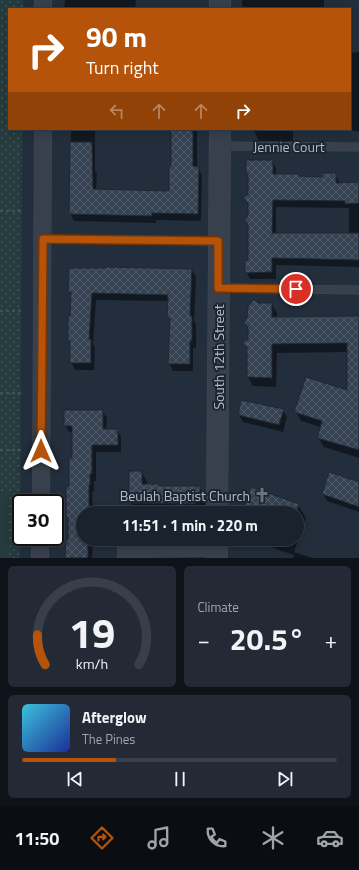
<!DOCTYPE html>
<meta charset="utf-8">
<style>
:root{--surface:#1a222d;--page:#232a35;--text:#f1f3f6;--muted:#9fa4aa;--line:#383f49;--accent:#b45309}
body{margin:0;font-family:"Titillium Web",sans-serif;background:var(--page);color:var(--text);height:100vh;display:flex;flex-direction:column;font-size:15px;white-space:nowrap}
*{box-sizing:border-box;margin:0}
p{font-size:13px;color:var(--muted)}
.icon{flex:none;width:22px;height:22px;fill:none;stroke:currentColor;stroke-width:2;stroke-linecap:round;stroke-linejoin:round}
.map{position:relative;height:558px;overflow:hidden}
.panel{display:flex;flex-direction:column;gap:8px;padding:8px;background:#0e1319;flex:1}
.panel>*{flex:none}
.hud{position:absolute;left:8px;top:8px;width:343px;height:122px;border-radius:0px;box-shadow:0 2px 10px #0003,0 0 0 1px var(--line);background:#b45309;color:#fff;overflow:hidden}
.speed{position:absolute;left:12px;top:494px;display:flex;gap:8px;font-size:20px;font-weight:700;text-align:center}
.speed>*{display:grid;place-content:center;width:52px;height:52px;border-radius:50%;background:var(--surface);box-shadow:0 2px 10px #0003,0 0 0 1px var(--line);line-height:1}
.speed .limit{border:2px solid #111;border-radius:6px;background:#fff;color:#111}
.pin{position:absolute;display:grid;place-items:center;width:34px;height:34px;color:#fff;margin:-17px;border:2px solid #fff;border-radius:50%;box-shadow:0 1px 4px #0007}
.me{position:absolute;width:44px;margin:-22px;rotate:0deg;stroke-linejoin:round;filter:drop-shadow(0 0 3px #0008)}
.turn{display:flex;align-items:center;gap:14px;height:84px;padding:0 12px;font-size:18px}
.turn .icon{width:52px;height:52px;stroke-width:2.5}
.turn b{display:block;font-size:28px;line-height:34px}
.lanes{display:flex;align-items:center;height:38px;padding:0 12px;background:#0003;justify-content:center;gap:20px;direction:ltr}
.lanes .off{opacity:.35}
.big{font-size:30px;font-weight:700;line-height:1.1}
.panel .tile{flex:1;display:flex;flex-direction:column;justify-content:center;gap:6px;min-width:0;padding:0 14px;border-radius:6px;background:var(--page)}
.panel .dial{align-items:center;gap:0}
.dial svg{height:104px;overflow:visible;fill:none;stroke:var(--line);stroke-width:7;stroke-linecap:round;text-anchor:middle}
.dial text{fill:var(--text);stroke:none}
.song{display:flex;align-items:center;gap:12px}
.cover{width:48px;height:48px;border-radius:6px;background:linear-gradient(135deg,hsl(190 70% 55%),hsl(230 70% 35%))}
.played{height:4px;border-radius:2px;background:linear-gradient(90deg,var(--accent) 30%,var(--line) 30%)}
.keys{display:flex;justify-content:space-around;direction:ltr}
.heat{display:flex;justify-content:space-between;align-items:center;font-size:22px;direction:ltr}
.panel .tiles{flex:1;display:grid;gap:8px;grid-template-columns:1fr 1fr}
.tile:last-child{grid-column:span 2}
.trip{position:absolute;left:76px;top:506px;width:228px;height:40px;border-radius:20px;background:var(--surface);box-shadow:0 2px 10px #0003,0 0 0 1px var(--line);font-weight:700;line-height:40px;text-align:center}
.dock{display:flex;height:64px;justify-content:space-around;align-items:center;background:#0a0e12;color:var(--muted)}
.dock .icon{width:28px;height:28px}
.dock .active{color:var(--accent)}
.dock b{font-size:18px;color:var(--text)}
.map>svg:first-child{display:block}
.green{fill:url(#green-dots)}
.pitch{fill:#253b3d}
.shadow{fill:#0007;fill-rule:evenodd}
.building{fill:url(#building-cross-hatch);stroke:#1e2733}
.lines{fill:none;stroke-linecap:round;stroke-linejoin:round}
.service-casing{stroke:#404955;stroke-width:9}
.minor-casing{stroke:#404955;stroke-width:18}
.tertiary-casing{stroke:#404955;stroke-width:22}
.path{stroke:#3e5455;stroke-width:2.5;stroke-dasharray:3 3;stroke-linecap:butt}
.service{stroke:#37404c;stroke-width:8}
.minor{stroke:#37404c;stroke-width:17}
.tertiary{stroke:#37404c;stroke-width:21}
.route-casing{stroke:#753606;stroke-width:10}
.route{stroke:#b45309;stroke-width:7}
.labels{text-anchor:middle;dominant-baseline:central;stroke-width:4;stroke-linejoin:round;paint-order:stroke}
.street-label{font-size:14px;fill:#b2bbc8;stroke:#1c2531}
.poi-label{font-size:14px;fill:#b2bbc8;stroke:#1c2531;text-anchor:end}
</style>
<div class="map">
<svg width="359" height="558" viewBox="0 0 359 558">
<defs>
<pattern id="green-dots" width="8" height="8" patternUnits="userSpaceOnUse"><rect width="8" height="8" fill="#253b3d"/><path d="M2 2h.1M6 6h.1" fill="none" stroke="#425558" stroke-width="1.8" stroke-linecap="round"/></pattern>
<pattern id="building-cross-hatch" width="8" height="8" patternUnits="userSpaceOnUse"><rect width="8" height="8" fill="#354252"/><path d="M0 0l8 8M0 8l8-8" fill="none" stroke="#505b69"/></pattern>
</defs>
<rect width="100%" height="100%" fill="#232e3c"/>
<!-- green -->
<path class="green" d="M0,0H23V9H9V129H22L20,558H0Z"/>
<!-- pitch -->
<path class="pitch" d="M0,493H9V558H0Z"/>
<!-- shadow -->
<path class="shadow" d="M65,0H136L135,9H64Z
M242,0H324V9H242Z
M359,52V131H353L350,126V53Z
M70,129H95V171L97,174L96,191L170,192L172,167V129H196L197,132V168H198L202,175L201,221L156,220V223L74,221L70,213L71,132Z
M254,129H293V141H259L254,131Z
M247,161H272L276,168V175H298L300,177L323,178L335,174L339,181V184L359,183V267L276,265V279H250L246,272L249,261V226L245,220L249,216V206L245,199L249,195V178L247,174ZM276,207L349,208V234H276Z
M70,269L192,270L196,277L194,321L196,324V348H193V371H173L169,363L171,321L168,317V301L96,300L93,344L95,347L94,370H75L71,362V345L69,341V317H71L72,297L69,292Z
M258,304H272L277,313V318L359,317V458L324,447L318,437L321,427L301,421L296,412L348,391V352L277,353L276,387L253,386L248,377V351L244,343L249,339V330L245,323Z
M283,410L287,417L283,432L243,422L239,415Z
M102,411L107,418L106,430H117L121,437V452H96V481H94V492H92L93,513H83V539H93L92,558H66L69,541V520L67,517L73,459V433L69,432L65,425Z
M142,472L147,482V485L159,487H199L205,496V506L200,510V513L136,512L130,502Z
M330,473L359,483V512L327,501L323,494Z
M298,505L306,518L294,552L313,558H293L294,555L273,548L268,539H297V513H244Z
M161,539H202L201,545L164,544Z"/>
<!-- building -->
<path class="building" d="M171,129H193V166L199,167L198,214L152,213V216L69,214L70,142H92L93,189L169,191V166H171Z
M246,160H273V174H299V176L322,177V173H336V183L359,182V203L345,204V201L273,200L272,233H359V260L272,258V272L245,273V260H248V224L244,220L248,216V203L243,198L248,194V174H246Z
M106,267L192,269L190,316H192V341H190V364H168L170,318H167L168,295L92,293L89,339H91V363H70V341H68V316H70L71,292H68L69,268H105Z
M254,299L258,303H272V317L359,316V450L317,438L322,421L294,412L306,377L347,390V343L272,344V378L247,377V347L242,343L248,339V327L244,323L247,318L248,306Z
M241,400L284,409L279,425L238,415Z
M64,410H103V429H118V445H92V474H90V485H89V513H83V539H88V558H65L66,540H68V517H66V486H69V458H72V426H64Z
M129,471H142V484H158L159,486H200V496L196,501L195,504L129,503Z
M329,472L359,482V507L322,494Z
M251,487L299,504L296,513H242Z"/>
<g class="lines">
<!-- service casing -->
<g class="service-casing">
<path id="service" d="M220,146L359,147
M43,239L218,241
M220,288L359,290"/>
</g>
<!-- minor casing -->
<g class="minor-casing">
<path id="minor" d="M43,0V9
M41,503L43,129
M40,558V537
M126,558V549L217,548"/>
</g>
<!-- tertiary casing -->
<g class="tertiary-casing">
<path id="tertiary" d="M220,9V0
M217,513L220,129
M217,558V539"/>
</g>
<!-- path -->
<path class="path" d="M0,211H24
M0,311H24
M0,393H23
M0,450H23"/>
<!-- service -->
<use href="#service" class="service"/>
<!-- minor -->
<use href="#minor" class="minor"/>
<!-- tertiary -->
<use href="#tertiary" class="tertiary"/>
</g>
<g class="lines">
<!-- route casing -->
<g class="route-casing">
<path id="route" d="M41,451L43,239L218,241V288L296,289"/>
</g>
<!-- route -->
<use href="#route" class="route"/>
</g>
<!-- icons -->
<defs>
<g id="church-bare" transform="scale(1.2)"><path d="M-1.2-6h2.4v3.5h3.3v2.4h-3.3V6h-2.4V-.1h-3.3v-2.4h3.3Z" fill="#6b7280" stroke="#1c2531" stroke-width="2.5" paint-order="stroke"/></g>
</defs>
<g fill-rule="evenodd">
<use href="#church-bare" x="262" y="495"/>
</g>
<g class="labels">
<!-- street labels -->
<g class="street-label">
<text x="289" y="146">Jennie Court</text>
<text transform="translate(218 357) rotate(-90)">South 12th Street</text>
</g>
<!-- poi labels -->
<g class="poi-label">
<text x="250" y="495">Beulah Baptist Church</text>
</g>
</g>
</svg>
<div class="speed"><div class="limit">30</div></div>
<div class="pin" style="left:296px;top:289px;background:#d93025"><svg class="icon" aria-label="arrive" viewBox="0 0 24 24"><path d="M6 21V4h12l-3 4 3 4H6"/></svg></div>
<svg class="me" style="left:41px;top:451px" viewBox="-20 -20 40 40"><path d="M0-17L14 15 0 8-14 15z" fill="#b45309" stroke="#fff" stroke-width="4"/></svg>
<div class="trip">11:51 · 1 min · 220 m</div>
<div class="hud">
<div class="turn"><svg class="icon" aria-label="right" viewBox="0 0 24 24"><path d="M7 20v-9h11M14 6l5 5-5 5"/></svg><div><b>90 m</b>Turn right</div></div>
<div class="lanes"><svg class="icon off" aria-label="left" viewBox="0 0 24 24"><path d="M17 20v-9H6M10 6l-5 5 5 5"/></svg><svg class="icon off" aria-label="ahead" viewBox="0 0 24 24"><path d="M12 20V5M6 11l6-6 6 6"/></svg><svg class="icon off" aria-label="ahead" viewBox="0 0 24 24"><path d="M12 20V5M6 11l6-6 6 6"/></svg><svg class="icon" aria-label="right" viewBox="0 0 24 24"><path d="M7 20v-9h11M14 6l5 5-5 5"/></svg></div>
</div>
</div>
<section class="panel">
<div class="tiles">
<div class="tile dial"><svg viewBox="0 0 100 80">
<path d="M14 69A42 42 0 1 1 86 69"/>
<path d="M14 69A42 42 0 0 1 8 46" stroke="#b45309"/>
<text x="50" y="56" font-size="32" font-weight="700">19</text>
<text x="50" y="72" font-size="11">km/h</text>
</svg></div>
<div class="tile"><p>Climate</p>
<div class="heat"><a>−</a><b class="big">20.5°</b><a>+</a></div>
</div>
<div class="tile">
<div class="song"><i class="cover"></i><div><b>Afterglow</b><p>The Pines</p></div></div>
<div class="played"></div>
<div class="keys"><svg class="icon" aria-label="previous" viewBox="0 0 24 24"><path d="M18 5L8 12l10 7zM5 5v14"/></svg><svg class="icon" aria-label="pause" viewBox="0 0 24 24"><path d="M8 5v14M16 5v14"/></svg><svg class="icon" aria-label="next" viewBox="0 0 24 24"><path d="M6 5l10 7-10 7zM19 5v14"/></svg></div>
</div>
</div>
</section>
<nav class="dock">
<b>11:50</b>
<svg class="icon active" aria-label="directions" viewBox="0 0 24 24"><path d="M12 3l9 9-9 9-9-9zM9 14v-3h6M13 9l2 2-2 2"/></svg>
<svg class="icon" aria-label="music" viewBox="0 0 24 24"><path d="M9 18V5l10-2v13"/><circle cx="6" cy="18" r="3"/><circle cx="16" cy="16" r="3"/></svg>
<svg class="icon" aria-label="phone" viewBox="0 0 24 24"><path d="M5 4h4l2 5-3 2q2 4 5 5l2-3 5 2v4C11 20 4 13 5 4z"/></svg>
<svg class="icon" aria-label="climate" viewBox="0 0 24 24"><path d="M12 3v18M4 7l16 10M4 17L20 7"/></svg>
<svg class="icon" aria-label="car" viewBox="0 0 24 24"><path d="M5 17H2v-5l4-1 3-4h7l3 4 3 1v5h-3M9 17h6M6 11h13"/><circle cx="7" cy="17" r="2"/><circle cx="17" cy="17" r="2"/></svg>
</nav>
